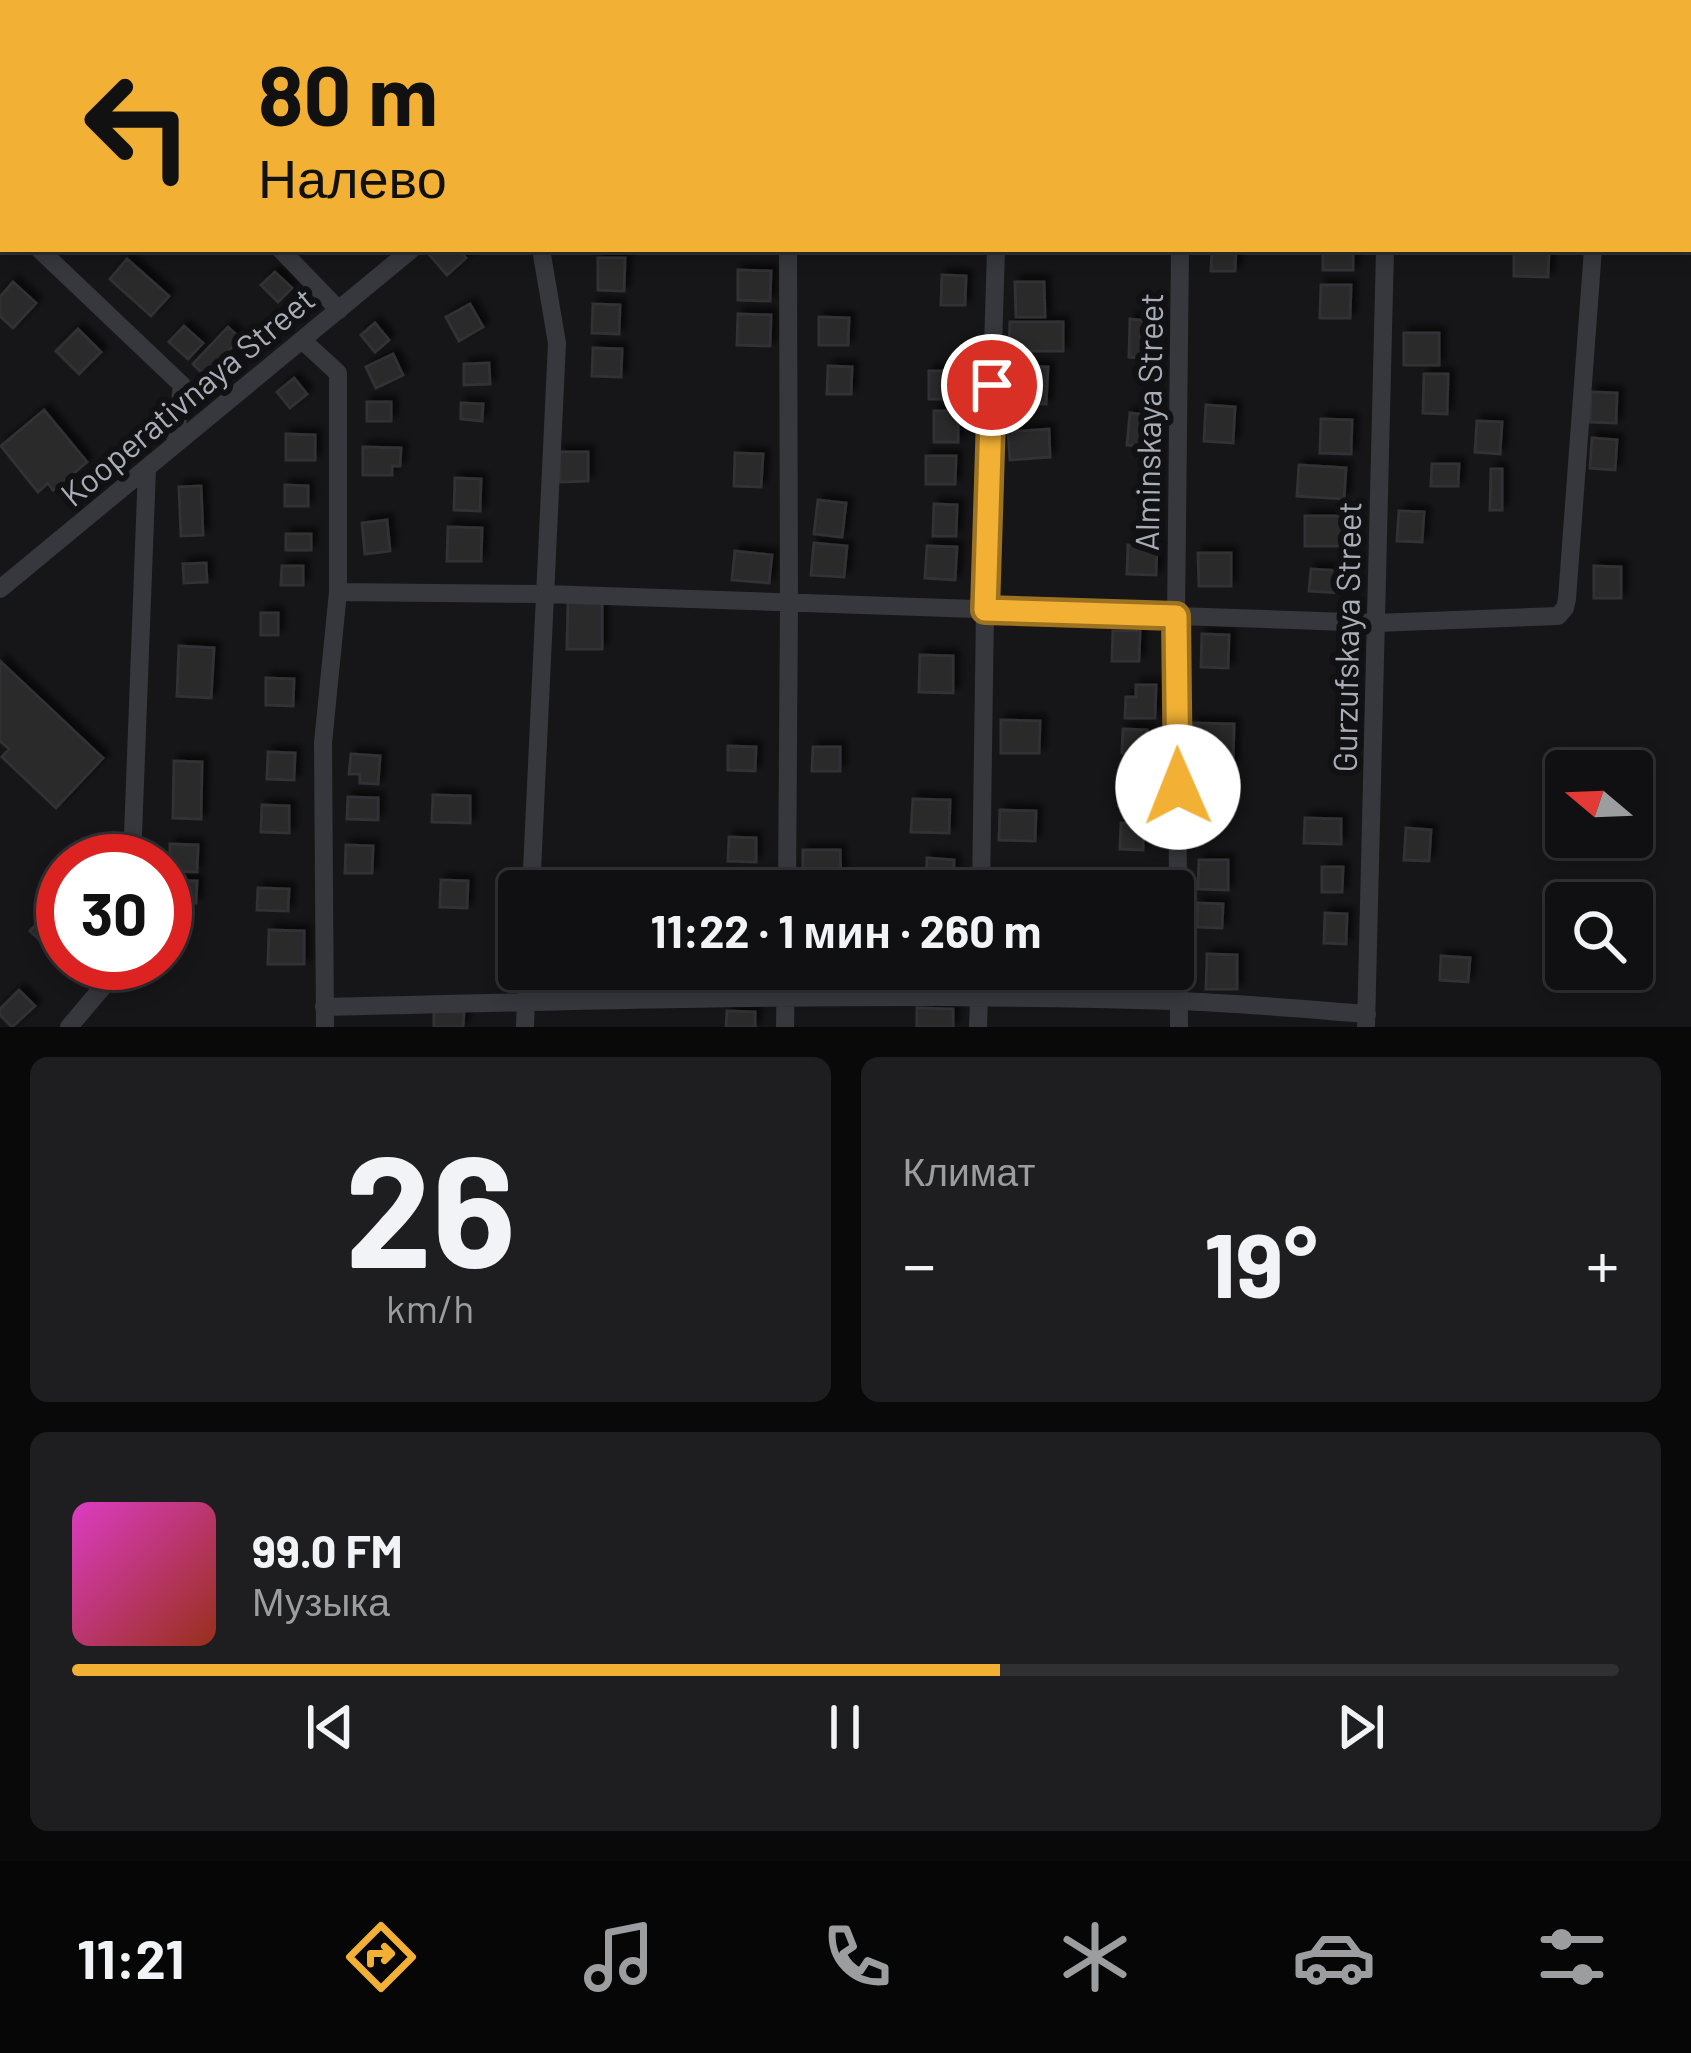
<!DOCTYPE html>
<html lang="ru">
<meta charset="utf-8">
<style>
:root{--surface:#101012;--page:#1e1e20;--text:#f1f3f6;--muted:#9c9d9f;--line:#303032;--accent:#f2b134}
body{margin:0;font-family:Barlow,sans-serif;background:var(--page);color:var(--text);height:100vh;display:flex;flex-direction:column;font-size:45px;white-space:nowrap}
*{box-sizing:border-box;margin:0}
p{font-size:39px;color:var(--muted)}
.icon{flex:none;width:66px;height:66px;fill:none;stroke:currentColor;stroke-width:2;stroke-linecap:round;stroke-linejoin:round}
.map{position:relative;height:1027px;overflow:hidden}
.details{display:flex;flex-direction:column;gap:30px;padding:30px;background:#09090a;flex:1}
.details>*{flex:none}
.hud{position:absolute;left:0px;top:0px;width:1692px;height:252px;box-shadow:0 6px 18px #0003,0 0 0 3px var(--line);background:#f2b134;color:#111;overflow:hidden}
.needle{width:78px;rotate:289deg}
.buttons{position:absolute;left:1545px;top:750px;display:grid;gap:24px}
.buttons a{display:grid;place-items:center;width:108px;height:108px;border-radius:12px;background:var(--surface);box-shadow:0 6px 18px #0003,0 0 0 3px var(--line);font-size:60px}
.speed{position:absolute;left:36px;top:834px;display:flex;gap:24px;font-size:60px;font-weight:700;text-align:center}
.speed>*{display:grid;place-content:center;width:156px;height:156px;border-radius:50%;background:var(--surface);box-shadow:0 6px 18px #0003,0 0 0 3px var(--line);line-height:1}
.speed .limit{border:18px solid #d22;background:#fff;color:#111}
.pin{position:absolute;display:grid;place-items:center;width:102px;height:102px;color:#fff;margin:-51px;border:6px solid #fff;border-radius:50%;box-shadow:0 3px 12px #0007}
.me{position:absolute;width:132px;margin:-66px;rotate:359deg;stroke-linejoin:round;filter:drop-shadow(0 0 9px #0008)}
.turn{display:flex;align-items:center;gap:42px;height:252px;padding:0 60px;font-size:54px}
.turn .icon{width:156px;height:156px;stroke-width:2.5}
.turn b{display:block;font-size:84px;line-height:102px}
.big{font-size:90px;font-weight:700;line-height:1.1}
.details .tile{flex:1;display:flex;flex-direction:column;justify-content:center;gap:18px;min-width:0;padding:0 42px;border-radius:18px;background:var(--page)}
.details .dial{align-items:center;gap:0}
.dial b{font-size:156px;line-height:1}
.song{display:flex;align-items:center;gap:36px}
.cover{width:144px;height:144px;border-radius:18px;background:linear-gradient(135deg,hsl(310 70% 55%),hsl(10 70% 35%))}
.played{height:12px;border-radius:6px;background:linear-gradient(90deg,var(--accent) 60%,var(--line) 60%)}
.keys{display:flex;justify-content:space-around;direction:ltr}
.heat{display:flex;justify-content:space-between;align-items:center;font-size:66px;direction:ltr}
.details .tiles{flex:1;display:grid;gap:30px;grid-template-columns:1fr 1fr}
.tile:last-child{grid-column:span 2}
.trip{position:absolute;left:498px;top:870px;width:696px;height:120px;border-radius:12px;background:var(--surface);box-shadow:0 6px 18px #0003,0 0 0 3px var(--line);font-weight:700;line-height:120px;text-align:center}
.menu{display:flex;height:192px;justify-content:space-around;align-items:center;background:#060607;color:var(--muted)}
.menu .icon{width:84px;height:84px}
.menu .current{color:var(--accent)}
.menu b{font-size:54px;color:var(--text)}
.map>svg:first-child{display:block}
.building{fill:#29292c;stroke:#303034;stroke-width:3;filter:url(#shadow)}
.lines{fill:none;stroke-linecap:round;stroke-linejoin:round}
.minor{stroke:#37383d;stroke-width:18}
.route-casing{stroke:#9d7322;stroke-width:30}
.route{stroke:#f2b134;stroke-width:21}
.labels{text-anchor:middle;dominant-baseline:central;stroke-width:12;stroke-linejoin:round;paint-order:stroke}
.street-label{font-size:33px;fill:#a8adb8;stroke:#111113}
</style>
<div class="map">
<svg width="1691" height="1027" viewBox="0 0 1691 1027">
<defs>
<filter id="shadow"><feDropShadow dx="5.5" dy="-5.5" stdDeviation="3" flood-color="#0009"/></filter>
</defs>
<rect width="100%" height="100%" fill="#161618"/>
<!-- building -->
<path class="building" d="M432,249H458L466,258L447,275L428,253Z
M1212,249H1236L1235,271H1211Z
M1323,249H1353V270H1323Z
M1514,250L1549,251L1548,277L1514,276Z
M598,258H625L624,291L598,290Z
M127,259L169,296L151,316L110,279Z
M738,270L771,271L770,301L738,300Z
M275,272L292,288L278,302L261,285Z
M942,275L966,276L965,305H941Z
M13,282L36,303L13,328L0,316V297Z
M1015,282H1044L1045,317H1016Z
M1321,285H1351L1350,318H1320Z
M470,304L483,327L459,341L446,317Z
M593,304L620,305L619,334L592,333Z
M738,314L771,315L770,346L737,345Z
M819,317L849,318L848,345H819Z
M1130,319L1161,322L1159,359L1129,357Z
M1010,322H1063V351H1009Z
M375,323L389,340L375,352L361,335Z
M184,326L203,343L188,359L169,342Z
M228,327L240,338L205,376L193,364Z
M78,329L101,352L79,374L56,351Z
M1404,333H1439V365H1404Z
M593,348L622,349L621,377L592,376Z
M393,354L403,375L376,388L366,367Z
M489,363L490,384L464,385V364Z
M828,366L852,367L851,394H827Z
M1013,366L1048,367L1046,404L1011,403Z
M929,371H959V399H929Z
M1424,374H1448L1447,414L1423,413Z
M294,378L307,394L290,408L277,392Z
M1591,392L1617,393L1616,423L1590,422Z
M367,402H391V421H367Z
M461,403L483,404L482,421L461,419Z
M1206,405L1235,407L1233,443L1204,441Z
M44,410L87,462L53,490L48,483L38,492L1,446Z
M934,411H958V442H934Z
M1130,413L1157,416L1156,447L1127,445Z
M1321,419L1352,420L1351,454L1320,453Z
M1477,421L1502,422L1500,454L1475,452Z
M1049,429L1050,457L1010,460L1008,432Z
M286,434L315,435V460H286Z
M1592,438L1617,440L1615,470L1590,468Z
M363,447L401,448L400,466H392V475H363Z
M560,452H588V481L560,482Z
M735,453L763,454L761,487L734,486Z
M926,456H956L955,484H926Z
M1432,464H1459L1458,486H1431Z
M1299,465L1346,468L1344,499L1297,496Z
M1491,469H1502V510H1490Z
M455,478L481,479L480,511L454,510Z
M285,485L308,486V506H285Z
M201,486L203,535L181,536L179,487Z
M818,500L846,503L842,537L814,534Z
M934,504L957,505L956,536H933Z
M1399,511L1424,512L1422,542L1397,541Z
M1305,516H1341V546H1305Z
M387,520L390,551L365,554L362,523Z
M448,527L482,528L481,561H447Z
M286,534H311V550H286Z
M814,543L847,546L844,577L811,575Z
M1128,545H1157L1156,575L1127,574Z
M927,546L957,547L955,580L925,578Z
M735,551L772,555L769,583L732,580Z
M1198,553H1231V586H1199Z
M206,563L207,582L184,583L183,564Z
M282,566H303V585H281Z
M1594,566L1621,567V598H1594Z
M1311,569L1343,571L1342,593L1309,591Z
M568,601L602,602V649H567Z
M261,613H278V635H261Z
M1113,631H1140L1139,661H1112Z
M1202,634L1229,635L1228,668L1201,667Z
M179,646L214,648L211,698L177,696Z
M920,655L953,656V693L919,692Z
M0,661L103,758L56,808L2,757L9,749L0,741Z
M266,678L294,679L293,706L266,705Z
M1136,685H1156L1155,718H1125L1126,697H1136Z
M1001,720L1040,721L1039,753H1001Z
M1193,723L1234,724L1233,765L1191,764Z
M1123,729L1147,730L1146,754L1122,753Z
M728,746L756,747L755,771L728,770Z
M813,747H840V771H812Z
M268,752L295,753L294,780L267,779Z
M351,754L380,756L378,784L360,783V774H349Z
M174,761L202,762L201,819L173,818Z
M1121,773L1143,774L1141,808L1119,806Z
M433,795L470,796V823L432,822Z
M348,797L378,798V820L347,819Z
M913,799L950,800L949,833L911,832Z
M262,805L289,806V833L261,832Z
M1000,810L1036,811L1035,841L999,840Z
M1305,818L1341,819V844L1304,843Z
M1121,823L1143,824V850L1120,849Z
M1406,828L1431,830L1429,861L1404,860Z
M729,837L756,838V862L728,861Z
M170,844L198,845L197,872L170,871Z
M346,845L373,846L372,873H345Z
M803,850H840L841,878H827V889H803Z
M927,858L954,860L953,888L926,886Z
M1199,860H1228V890L1198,889Z
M1322,867H1343L1342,892H1322Z
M723,879L756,880L755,891H723Z
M167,880L197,881L196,903L166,902Z
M441,880L468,881L467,908L440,907Z
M258,888L289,889L288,911L257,910Z
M1198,903L1223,904L1222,928L1197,927Z
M48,912L63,927L62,961L30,931Z
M1325,913L1347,914L1346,944L1324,943Z
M269,930L304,931V964H268Z
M1207,954L1237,955V989H1206Z
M1441,956L1470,958L1468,982L1440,980Z
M19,990L35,1006L12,1027L0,1015V1009Z
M917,1008L953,1009V1027H917Z
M434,1011L464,1012L463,1027H434Z
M727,1011L755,1012V1027H726Z"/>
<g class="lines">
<!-- minor -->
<path class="minor" d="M33,0L37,3
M297,0L301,3
M556,0L559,3
M911,0L914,3
M1155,0L1157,3
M1387,0L1388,3
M1567,0L1568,3
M87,3L90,0
M708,3L712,0
M0,102L3,98
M0,212L3,215
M39,249L182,385L175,444
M280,249L339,310
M302,340L338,373V592L323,743L325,1027
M0,589L412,249
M338,592L546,594L1376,623L1558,616L1565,608L1567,599L1593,249
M132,861L147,468
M531,891L557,343L541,249
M787,891L789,604L788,249
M981,891L985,610L996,249
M324,1007C608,1000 891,992 1175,1001C1239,1003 1303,1009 1367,1014
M69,1027L123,963
M525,1027L527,969
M785,1027L786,969
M978,1027L980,969
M1179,1027L1176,616L1180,249
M1366,1027L1385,249"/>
</g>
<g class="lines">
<!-- route casing -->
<g class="route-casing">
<path id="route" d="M992,385L985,610L1176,616L1178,787"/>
</g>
<!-- route -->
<use href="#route" class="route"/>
</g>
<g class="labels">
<!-- street labels -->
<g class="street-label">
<text transform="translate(187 396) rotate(-40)">Kooperativnaya Street</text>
<text transform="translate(1148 422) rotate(-89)">Alminskaya Street</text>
<text transform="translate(1346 637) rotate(-89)">Gurzufskaya Street</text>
</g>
</g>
</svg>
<div class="buttons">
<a><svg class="needle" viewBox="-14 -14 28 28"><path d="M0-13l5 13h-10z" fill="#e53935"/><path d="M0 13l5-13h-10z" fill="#9c9d9f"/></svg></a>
<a><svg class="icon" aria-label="search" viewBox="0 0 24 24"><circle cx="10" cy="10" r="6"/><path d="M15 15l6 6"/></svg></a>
</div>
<div class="speed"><div class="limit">30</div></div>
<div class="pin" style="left:992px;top:385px;background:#d93025"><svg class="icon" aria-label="arrive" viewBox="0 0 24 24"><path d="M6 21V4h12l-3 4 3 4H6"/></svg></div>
<svg class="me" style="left:1178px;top:787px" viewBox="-20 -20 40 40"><circle r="19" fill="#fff"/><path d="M0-13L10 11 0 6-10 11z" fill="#f2b134"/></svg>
<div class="trip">11:22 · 1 мин · 260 m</div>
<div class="hud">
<div class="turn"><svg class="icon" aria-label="left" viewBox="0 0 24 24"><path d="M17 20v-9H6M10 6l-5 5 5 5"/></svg><div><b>80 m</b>Налево</div></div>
</div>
</div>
<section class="details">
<div class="tiles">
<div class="tile dial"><b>26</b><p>km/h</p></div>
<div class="tile"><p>Климат</p>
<div class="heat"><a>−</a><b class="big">19°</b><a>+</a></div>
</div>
<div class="tile">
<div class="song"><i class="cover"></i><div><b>99.0 FM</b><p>Музыка</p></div></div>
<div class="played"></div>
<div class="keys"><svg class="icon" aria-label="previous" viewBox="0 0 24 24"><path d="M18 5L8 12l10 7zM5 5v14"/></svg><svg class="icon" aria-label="pause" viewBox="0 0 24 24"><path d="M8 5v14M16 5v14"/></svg><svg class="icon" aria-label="next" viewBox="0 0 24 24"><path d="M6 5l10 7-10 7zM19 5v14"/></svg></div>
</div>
</div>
</section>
<nav class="menu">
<b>11:21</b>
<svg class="icon current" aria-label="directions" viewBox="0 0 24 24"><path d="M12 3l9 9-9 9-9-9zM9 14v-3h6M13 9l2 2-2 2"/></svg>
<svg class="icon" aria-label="music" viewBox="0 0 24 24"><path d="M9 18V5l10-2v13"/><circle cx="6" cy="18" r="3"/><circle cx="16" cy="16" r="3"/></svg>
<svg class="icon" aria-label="phone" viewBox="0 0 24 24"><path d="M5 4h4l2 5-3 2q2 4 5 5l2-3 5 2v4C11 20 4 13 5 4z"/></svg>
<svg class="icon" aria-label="climate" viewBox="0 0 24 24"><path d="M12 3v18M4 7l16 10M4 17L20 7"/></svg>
<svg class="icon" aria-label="car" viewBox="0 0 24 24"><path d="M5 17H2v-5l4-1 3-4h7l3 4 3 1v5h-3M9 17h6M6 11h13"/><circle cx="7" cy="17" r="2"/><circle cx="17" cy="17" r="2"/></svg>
<svg class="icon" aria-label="filters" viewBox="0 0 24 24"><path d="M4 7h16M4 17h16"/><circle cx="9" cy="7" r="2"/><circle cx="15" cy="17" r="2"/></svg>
</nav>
